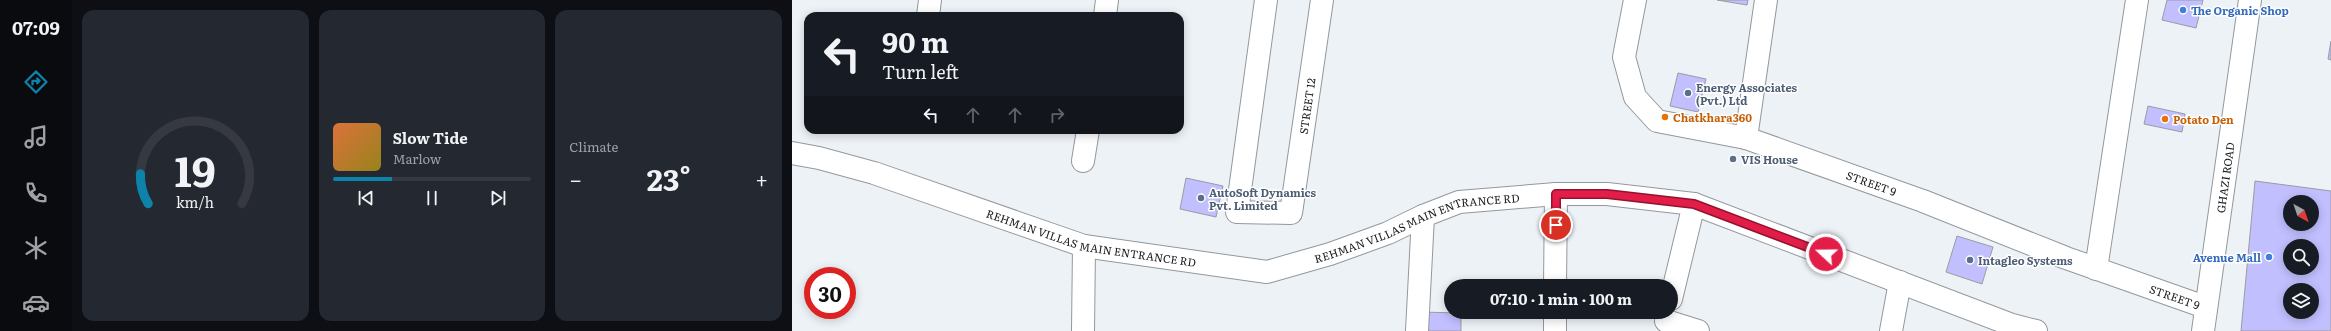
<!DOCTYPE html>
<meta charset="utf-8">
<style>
:root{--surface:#171b24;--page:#242831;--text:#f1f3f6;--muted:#9ea1a6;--line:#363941;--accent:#0d83a9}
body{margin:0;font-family:Literata,serif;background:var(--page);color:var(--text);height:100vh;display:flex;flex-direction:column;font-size:15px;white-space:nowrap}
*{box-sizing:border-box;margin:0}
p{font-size:13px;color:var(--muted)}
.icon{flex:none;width:22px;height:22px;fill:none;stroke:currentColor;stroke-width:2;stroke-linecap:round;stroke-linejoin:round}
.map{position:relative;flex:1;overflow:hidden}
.drawer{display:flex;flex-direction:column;gap:10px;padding:10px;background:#0d0f14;width:720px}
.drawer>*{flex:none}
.top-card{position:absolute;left:12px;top:12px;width:380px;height:122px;border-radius:12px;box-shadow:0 2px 10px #0003;background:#171b24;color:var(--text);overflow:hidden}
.needle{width:26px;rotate:140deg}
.buttons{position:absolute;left:1491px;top:195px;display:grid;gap:8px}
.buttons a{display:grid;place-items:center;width:36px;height:36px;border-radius:50%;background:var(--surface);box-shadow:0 2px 10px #0003;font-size:20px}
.speed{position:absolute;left:12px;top:267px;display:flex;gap:8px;font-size:20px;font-weight:700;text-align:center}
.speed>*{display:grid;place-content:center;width:52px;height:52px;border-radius:50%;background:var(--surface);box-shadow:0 2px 10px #0003;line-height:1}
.speed .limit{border:6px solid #d22;background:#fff;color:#111}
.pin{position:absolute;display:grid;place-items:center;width:34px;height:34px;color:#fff;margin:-17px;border:2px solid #fff;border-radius:50%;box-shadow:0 1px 4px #0007}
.me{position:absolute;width:44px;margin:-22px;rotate:291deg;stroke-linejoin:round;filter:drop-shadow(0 0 3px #0008)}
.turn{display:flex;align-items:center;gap:14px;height:84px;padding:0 12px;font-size:18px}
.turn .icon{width:52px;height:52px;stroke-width:2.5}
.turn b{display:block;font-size:28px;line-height:34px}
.lanes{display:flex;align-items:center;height:38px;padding:0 12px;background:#0003;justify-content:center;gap:20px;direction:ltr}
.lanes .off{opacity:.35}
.big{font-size:30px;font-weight:700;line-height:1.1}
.drawer .tile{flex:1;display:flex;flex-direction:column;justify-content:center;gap:6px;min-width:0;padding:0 14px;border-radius:12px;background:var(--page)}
.drawer .dial{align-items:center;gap:0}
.dial svg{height:104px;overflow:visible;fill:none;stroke:var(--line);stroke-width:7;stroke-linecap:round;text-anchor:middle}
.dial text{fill:var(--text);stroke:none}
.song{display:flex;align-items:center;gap:12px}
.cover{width:48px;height:48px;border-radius:6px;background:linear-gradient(135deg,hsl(20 70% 55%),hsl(50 70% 35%))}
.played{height:4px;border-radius:2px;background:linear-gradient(90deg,var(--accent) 30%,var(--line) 30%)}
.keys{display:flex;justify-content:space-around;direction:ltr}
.heat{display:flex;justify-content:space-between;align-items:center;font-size:22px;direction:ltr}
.drawer .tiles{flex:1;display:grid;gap:10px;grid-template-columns:repeat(3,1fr)}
.trip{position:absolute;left:652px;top:279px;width:234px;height:40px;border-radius:20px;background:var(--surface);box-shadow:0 2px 10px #0003;font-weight:700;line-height:40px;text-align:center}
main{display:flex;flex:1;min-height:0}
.tab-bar{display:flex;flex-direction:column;width:72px;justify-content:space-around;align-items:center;background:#090b0e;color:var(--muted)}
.tab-bar .icon{width:28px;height:28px}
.tab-bar .on{color:var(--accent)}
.tab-bar b{font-size:18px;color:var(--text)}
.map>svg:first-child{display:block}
.building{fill:#c1bffe;stroke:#9b9ba2;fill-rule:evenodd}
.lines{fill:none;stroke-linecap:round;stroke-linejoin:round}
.minor-casing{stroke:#93989d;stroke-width:24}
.major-casing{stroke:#93989d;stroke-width:24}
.minor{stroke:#fff;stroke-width:22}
.major{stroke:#fff;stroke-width:22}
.route-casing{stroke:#92132f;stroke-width:10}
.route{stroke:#e11d48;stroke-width:7}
.shop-dot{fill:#3f7fe0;stroke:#fff;stroke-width:1.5}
.service-dot{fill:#5c6f8a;stroke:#fff;stroke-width:1.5}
.food-dot{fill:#e8710a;stroke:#fff;stroke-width:1.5}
.labels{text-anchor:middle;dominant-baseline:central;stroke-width:3;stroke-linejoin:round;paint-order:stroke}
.shop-label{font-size:11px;font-weight:bold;fill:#366cbe;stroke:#fff;text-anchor:start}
.service-label{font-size:11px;font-weight:bold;fill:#4e5e75;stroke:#fff;text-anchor:start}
.street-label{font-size:11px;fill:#191b1d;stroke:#fff}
.food-label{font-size:11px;font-weight:bold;fill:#c56008;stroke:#fff;text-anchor:start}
</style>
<main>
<nav class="tab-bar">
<b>07:09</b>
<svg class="icon on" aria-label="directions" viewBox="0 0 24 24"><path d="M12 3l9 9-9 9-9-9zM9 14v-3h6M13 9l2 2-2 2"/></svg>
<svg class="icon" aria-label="music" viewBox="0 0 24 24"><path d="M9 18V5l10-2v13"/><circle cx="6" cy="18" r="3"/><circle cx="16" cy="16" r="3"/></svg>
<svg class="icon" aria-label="phone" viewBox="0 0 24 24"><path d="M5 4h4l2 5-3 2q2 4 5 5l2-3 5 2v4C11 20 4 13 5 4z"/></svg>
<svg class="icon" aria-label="climate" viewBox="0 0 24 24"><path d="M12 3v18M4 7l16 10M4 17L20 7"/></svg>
<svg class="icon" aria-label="car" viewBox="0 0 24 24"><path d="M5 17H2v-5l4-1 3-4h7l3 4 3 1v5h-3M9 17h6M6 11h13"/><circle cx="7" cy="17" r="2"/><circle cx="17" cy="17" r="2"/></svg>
</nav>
<section class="drawer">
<div class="tiles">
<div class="tile dial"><svg viewBox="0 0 100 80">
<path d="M14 69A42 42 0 1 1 86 69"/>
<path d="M14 69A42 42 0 0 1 8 46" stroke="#0d83a9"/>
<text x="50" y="56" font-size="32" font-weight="700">19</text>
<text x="50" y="72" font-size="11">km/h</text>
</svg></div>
<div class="tile">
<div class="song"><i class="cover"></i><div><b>Slow Tide</b><p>Marlow</p></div></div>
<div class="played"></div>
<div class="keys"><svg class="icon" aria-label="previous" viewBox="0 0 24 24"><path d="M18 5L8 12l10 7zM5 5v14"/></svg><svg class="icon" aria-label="pause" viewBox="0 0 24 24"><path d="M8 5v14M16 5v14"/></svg><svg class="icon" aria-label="next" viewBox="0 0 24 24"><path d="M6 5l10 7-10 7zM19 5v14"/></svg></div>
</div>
<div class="tile"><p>Climate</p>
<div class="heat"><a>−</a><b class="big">23°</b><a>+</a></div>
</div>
</div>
</section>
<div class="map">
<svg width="1539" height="331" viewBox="0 0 1539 331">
<rect width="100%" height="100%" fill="#edf2f7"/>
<!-- building -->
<path class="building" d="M925,0H956L955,5Z
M1375,0H1411L1404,28L1370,20Z
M1539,41V60L1536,59Z
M886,73L914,79L906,112L878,106Z
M1356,106L1393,114L1390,132L1352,124Z
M394,178L431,186L424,217L388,209Z
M1463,181L1539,191V331H1449ZM1498,202H1520V224H1498ZM1498,246H1520V268H1498ZM1498,290H1520V312H1498Z
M1165,236L1201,247L1190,284L1154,272Z
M628,312L669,313V331H628Z"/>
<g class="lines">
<!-- minor casing -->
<g class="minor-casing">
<g id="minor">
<path id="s1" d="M474,0L445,212L499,213L530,0"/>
<path id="s2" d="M843,0L832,57L843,97L865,121L954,138L1131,201L1274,258L1413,307"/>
<path d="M136,16L138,0"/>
<path d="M313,16L315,0"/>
<path d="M954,138L974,0"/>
<path id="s3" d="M0,153L27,158L82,173L292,246L475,272L538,254L596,233L631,216L667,202L764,194H815L902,204L1220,325L1244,331"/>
<path d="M291,161L296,130"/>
<path d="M1304,269L1345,0"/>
<path d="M763,286L764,194"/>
<path d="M879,299L902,204"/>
<path d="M874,321L906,331"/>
<path d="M291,331L292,246"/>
<path d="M625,331L631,216"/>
<path d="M763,331V312"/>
<path d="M1099,331L1108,282"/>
</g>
</g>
<!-- major casing -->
<g class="major-casing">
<g id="major">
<path id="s4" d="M1411,331L1458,0"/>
</g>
</g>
<!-- minor -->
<use href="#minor" class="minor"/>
<!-- major -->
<use href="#major" class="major"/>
</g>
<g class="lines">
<!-- route casing -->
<g class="route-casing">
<path id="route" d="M764,225V194H815L902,204L1034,254"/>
</g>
<!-- route -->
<use href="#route" class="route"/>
</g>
<!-- markers -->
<g class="shop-dot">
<circle cx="1391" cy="10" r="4"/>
<circle cx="1477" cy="257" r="4"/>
</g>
<g class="service-dot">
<circle cx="896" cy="93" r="4"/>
<circle cx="941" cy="159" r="4"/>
<circle cx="409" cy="198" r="4"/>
<circle cx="1178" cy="260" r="4"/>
</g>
<g class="food-dot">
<circle cx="873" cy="117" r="4"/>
<circle cx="1373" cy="119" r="4"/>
</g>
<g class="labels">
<!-- shop labels -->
<g class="shop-label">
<text x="1399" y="10">The Organic Shop</text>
<text x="1469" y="257" text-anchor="end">Avenue Mall</text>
</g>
<!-- service labels -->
<g class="service-label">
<text x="904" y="87">Energy Associates<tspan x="904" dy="13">(Pvt.) Ltd</tspan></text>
<text x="949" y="159">VIS House</text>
<text x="417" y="192">AutoSoft Dynamics<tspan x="417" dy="13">Pvt. Limited</tspan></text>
<text x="1186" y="260">Intagleo Systems</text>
</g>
<!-- street labels -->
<g class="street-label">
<text stroke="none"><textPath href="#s1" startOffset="376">STREET 12</textPath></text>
<text stroke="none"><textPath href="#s4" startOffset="155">GHAZI ROAD</textPath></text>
<text stroke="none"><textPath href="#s2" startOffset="356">STREET 9</textPath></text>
<text stroke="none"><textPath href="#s3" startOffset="649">REHMAN VILLAS MAIN ENTRANCE RD</textPath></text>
<text stroke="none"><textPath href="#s3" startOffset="312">REHMAN VILLAS MAIN ENTRANCE RD</textPath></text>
<text stroke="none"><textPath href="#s2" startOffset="680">STREET 9</textPath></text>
</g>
<!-- food labels -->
<g class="food-label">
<text x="881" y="117">Chatkhara360</text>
<text x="1381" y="119">Potato Den</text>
</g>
</g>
</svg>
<div class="buttons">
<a><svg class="needle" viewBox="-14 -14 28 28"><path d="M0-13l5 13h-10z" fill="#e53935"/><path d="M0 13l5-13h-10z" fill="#9ea1a6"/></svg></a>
<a><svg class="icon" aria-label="search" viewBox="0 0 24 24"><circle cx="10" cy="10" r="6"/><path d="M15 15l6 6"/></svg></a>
<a><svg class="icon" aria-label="layers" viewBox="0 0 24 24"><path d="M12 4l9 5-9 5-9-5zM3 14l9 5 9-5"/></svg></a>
</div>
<div class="speed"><div class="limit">30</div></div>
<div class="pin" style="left:764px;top:225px;background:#d93025"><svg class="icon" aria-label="arrive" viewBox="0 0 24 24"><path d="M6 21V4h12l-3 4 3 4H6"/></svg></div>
<svg class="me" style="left:1034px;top:254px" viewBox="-20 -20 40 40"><circle r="17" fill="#e11d48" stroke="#fff" stroke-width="3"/><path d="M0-11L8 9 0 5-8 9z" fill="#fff"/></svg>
<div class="trip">07:10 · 1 min · 100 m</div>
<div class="top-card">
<div class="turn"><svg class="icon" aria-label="left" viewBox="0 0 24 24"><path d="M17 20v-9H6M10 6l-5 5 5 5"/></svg><div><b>90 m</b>Turn left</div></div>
<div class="lanes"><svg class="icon" aria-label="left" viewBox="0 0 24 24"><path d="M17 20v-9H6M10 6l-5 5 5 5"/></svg><svg class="icon off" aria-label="ahead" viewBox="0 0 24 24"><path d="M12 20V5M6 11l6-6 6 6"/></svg><svg class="icon off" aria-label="ahead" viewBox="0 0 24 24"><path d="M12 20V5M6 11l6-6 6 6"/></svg><svg class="icon off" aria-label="right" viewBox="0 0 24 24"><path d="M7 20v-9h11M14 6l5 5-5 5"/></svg></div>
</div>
</div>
</main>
